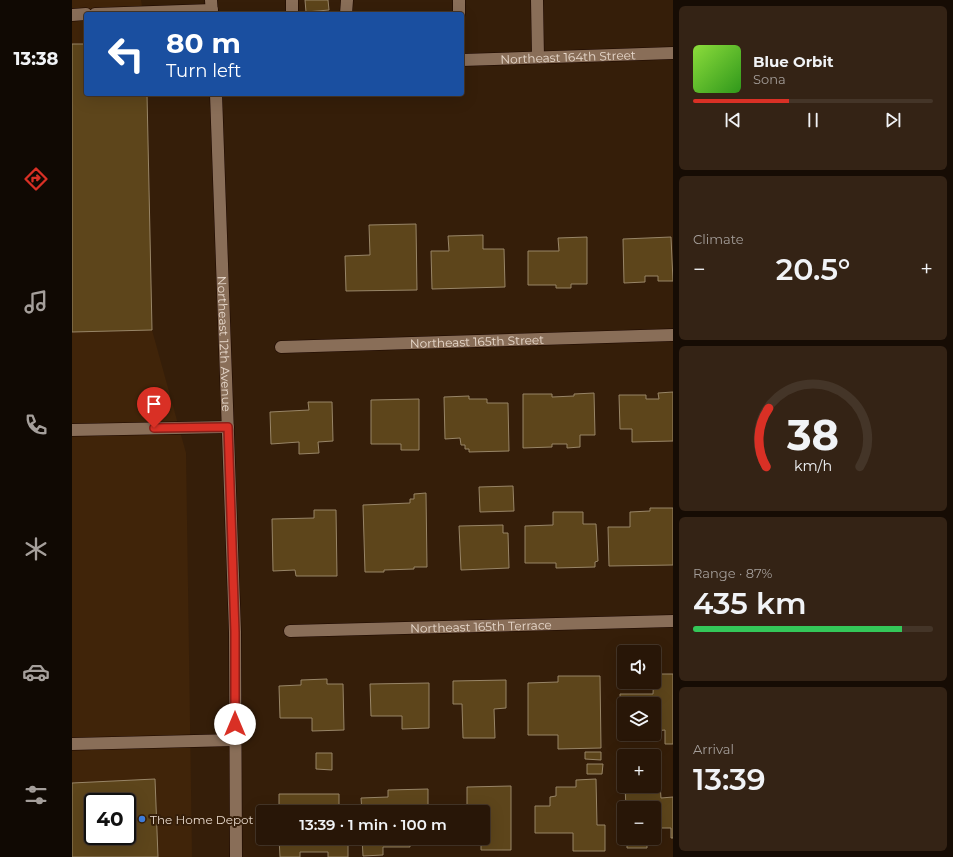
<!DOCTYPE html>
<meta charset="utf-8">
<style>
:root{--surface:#281607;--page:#342315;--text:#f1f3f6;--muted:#a59f9b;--line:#443528;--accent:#d93025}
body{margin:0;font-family:Montserrat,sans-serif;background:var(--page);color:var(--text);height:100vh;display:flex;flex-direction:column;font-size:15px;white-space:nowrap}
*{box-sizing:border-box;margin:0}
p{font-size:13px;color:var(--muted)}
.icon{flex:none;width:22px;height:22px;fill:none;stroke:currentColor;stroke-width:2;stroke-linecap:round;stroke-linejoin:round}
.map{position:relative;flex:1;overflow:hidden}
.panel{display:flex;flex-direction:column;gap:6px;padding:6px;background:#160c04;width:280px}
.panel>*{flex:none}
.hud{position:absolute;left:12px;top:12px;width:380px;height:84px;border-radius:4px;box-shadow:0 4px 16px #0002,0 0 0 1px var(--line);background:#1a4fa0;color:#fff;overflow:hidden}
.tools{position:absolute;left:545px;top:645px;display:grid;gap:8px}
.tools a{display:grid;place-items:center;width:44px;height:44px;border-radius:4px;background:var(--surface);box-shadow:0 4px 16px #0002,0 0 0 1px var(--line);font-size:20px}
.speed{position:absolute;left:12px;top:793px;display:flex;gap:8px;font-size:20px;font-weight:700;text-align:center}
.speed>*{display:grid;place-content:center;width:52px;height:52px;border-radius:50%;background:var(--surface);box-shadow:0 4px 16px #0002,0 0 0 1px var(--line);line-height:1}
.speed .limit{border:2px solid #111;border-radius:6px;background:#fff;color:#111}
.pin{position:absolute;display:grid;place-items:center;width:34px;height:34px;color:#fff;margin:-41px -17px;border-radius:50% 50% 50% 0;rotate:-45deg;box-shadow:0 0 4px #0007}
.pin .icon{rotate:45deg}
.me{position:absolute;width:44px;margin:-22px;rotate:0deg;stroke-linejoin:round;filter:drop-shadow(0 0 3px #0008)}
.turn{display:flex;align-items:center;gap:14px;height:84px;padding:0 16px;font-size:18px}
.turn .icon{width:52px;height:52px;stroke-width:2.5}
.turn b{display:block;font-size:28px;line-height:34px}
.big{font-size:30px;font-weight:600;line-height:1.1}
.panel .tile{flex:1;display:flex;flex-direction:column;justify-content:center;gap:6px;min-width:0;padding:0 14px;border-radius:6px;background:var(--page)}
.panel .dial{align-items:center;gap:0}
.dial svg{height:104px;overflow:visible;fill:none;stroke:var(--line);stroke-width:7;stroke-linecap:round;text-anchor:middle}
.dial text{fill:var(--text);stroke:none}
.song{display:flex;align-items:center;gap:12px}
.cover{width:48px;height:48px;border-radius:6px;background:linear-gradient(135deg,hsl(90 70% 55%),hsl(110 70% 35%))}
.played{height:4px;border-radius:2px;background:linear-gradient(90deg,var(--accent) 40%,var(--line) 40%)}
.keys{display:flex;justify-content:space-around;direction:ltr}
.heat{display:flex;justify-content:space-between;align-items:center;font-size:22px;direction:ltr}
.charge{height:6px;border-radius:3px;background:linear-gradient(90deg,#34c759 87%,var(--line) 0)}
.trip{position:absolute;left:184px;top:805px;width:234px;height:40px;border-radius:4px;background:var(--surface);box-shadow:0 4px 16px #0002,0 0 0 1px var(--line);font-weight:600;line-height:40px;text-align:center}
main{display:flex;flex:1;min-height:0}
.menu{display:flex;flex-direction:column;width:72px;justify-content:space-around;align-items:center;background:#100903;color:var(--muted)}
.menu .icon{width:28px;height:28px}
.menu .current{color:var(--accent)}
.menu b{font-size:18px;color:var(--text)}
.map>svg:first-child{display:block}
.built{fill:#402409;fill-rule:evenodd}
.building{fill:#5d451b;stroke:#988567;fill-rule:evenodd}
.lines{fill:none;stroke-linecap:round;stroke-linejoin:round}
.lane-casing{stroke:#1b0700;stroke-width:13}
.street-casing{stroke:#1b0700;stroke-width:13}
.secondary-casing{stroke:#1b0700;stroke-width:13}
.lane{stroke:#896e58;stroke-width:12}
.street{stroke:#896e58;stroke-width:12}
.secondary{stroke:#896e58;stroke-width:12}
.route-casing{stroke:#8d1f18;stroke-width:10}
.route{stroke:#d93025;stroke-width:7}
.shop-dot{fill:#3f7fe0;stroke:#351e09;stroke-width:1.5}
.labels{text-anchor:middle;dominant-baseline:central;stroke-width:4;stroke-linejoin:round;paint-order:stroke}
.street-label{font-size:12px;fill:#e7d8cb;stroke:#351e09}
.poi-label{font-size:12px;fill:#e7d8cb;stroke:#351e09;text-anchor:start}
</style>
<main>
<nav class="menu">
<b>13:38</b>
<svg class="icon current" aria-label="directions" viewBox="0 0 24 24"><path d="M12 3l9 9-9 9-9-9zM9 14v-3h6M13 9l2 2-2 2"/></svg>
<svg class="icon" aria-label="music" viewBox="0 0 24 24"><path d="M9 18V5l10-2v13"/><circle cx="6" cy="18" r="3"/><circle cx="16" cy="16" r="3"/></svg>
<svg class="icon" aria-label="phone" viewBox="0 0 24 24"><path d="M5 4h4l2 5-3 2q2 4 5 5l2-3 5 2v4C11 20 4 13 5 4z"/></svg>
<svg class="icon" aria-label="climate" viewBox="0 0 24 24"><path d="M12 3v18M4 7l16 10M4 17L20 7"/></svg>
<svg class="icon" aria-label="car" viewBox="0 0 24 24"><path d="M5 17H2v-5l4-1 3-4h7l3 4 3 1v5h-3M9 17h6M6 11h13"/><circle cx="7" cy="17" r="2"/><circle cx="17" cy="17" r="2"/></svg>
<svg class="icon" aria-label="filters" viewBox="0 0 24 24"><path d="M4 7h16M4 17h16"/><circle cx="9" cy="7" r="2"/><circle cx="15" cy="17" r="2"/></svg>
</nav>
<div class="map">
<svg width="601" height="857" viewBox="0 0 601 857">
<rect width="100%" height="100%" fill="#351e09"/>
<!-- built -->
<path class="built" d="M0,0H69L71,14H14V94H75L80,330L114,453L120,857H0ZM21,802H55V836H21Z"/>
<!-- building -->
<path class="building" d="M233,0H256L257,10L234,12Z
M0,44H14V94H75L80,330L0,332Z
M344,224L345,290L274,291L273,256L298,255L297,225Z
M411,235V249H432L433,287L360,289L359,251H377L376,236Z
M515,237V284H499V288H484V285H456V251H487L486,238Z
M599,237L601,281H586V276H573V282L552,283L551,239Z
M601,392V441L560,442V429H548L547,395H574V399H587L586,393Z
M522,393L523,435H508V447L495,448V444H480V447L451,448V394H480V397L502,396V394Z
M397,396V399H415V403H436L437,451L397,452V449H393V445H389L388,438L373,439L372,397Z
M347,399V450H329V444H299V400Z
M236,402H260L261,441L246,442L247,453L227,454V442L199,444L198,412L237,410Z
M441,486L442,511L408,512L407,487Z
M354,493L355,567H342V569L312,570V572H293L291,505L338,503V499H342V494Z
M578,508H601V565L537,566L536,527H558V512L578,511Z
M242,510H264L265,576H224L223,570L201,571L200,519L242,518Z
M481,512H511V524H524L526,561L523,562V567L484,568V563H453V526L481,525Z
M431,525V533H436L437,568L389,570L387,526Z
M582,674H601V744H593V730L582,731V704H552V732H549L548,694H581Z
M486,676H528L529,748L486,749V735H456V683L486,682Z
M255,679V684H271L272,730L240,731V718H208L207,686L229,685V680Z
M434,680V708L422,709L423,738H391L390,704H381V681Z
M357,683V728L330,729V716H299L298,684Z
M513,752H529V760L513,759Z
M244,753H260V770L244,769Z
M515,764H531L530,774H515Z
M83,779L86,857H0V783ZM21,802H55V836H21Z
M524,779L525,825H533V851H501V833H463V806H478V797L484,796V787H504V780Z
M582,784H588L589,798L601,797V838H599V828H582V808H554L553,786H582Z
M439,786V850H409V842L395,843V838H411V812H395V787Z
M356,789V812H290L289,798L316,797V790Z
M207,794H267V812H207Z
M207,838H276V857H256V852H228V857H208Z
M290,838H357V844H338V847H311V855L291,856Z
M555,838H575V848H555Z"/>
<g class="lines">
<!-- lane casing -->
<g class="lane-casing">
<path id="lane" d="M220,0V14
M387,0V14
M465,0L466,57
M23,14L140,10
M274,14L275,0
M0,15L14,14
M0,430L156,427
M0,744L163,740"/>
</g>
<!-- street casing -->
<g class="street-casing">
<g id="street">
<path id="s1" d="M390,60L601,53"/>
<path id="s2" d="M209,347L601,335"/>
<path id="s3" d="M218,631L601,621"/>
</g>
</g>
<!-- secondary casing -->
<g class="secondary-casing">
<g id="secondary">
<path d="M139,0L140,14"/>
<path id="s4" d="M144,94L163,632L164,857"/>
</g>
</g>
<!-- lane -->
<use href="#lane" class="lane"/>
<!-- street -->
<use href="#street" class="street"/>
<!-- secondary -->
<use href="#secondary" class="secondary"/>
</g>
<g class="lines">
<!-- route casing -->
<g class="route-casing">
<path id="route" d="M82,428L156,427L163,632V724"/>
</g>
<!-- route -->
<use href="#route" class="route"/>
</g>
<!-- markers -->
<circle class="shop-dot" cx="70" cy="819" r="4"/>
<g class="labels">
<!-- street labels -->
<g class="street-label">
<text stroke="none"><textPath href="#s1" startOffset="106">Northeast 164th Street</textPath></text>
<text stroke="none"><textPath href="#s2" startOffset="196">Northeast 165th Street</textPath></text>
<text stroke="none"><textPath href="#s4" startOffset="250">Northeast 12th Avenue</textPath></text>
<text stroke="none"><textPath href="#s3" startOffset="191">Northeast 165th Terrace</textPath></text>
</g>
<!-- poi labels -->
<g class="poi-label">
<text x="78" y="819">The Home Depot</text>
</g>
</g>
</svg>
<div class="tools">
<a><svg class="icon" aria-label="sound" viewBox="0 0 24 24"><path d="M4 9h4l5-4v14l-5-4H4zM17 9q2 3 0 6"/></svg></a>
<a><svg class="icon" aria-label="layers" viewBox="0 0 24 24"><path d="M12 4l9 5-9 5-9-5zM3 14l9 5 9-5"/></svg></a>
<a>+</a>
<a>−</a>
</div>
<div class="speed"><div class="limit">40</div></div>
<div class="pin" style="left:82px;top:428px;background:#d93025"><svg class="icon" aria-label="arrive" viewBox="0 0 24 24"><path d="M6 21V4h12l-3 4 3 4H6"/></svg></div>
<svg class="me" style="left:163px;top:724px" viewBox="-20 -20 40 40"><circle r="19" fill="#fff"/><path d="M0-13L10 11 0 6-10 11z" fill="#d93025"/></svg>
<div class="trip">13:39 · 1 min · 100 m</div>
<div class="hud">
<div class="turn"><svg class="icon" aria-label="left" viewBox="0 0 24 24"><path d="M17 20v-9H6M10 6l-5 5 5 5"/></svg><div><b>80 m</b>Turn left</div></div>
</div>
</div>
<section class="panel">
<div class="tile">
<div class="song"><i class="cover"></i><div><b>Blue Orbit</b><p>Sona</p></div></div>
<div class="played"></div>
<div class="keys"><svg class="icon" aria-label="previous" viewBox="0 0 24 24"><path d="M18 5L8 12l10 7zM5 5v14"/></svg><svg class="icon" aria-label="pause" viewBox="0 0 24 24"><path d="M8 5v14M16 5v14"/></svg><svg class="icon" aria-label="next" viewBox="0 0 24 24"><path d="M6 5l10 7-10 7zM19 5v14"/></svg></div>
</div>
<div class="tile"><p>Climate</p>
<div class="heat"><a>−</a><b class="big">20.5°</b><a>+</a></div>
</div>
<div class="tile dial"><svg viewBox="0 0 100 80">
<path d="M14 69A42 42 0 1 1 86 69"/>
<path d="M14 69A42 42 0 0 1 16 24" stroke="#d93025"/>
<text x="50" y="56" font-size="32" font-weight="700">38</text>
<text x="50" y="72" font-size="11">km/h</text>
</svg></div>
<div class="tile"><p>Range · 87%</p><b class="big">435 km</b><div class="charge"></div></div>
<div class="tile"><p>Arrival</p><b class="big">13:39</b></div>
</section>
</main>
